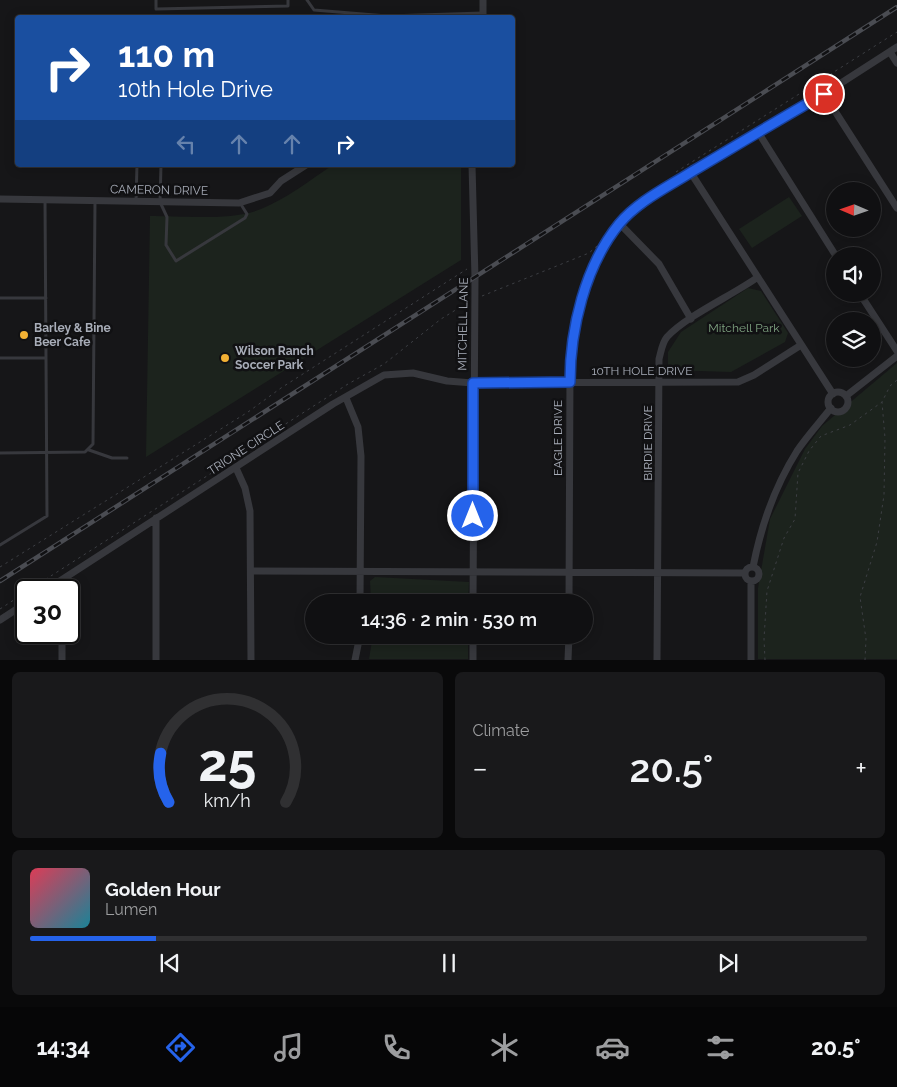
<!DOCTYPE html>
<meta charset="utf-8">
<style>
:root{--surface:#101012;--page:#19191b;--text:#f1f3f6;--muted:#9c9d9f;--line:#303032;--accent:#2563eb}
body{margin:0;font-family:Raleway,sans-serif;background:var(--page);color:var(--text);height:100vh;display:flex;flex-direction:column;font-size:19px;white-space:nowrap}
*{box-sizing:border-box;margin:0}
p{font-size:16px;color:var(--muted)}
.icon{flex:none;width:28px;height:28px;fill:none;stroke:currentColor;stroke-width:2;stroke-linecap:round;stroke-linejoin:round}
.map{position:relative;height:660px;overflow:hidden}
.details{display:flex;flex-direction:column;gap:12px;padding:12px;background:#09090a;flex:1}
.details>*{flex:none}
.guide{position:absolute;left:15px;top:15px;width:500px;height:152px;border-radius:5px;box-shadow:0 2px 12px #0003,0 0 0 1px var(--line);background:#1a4fa0;color:#fff;overflow:hidden}
.needle{width:32px;rotate:272deg}
.tools{position:absolute;left:826px;top:182px;display:grid;gap:10px}
.tools a{display:grid;place-items:center;width:55px;height:55px;border-radius:50%;background:var(--surface);box-shadow:0 2px 12px #0003,0 0 0 1px var(--line);font-size:25px}
.speed{position:absolute;left:15px;top:579px;display:flex;gap:10px;font-size:25px;font-weight:700;text-align:center}
.speed>*{display:grid;place-content:center;width:65px;height:65px;border-radius:50%;background:var(--surface);box-shadow:0 2px 12px #0003,0 0 0 1px var(--line);line-height:1}
.speed .limit{border:2px solid #111;border-radius:8px;background:#fff;color:#111}
.pin{position:absolute;display:grid;place-items:center;width:42px;height:42px;color:#fff;margin:-21px;border:2px solid #fff;border-radius:50%;box-shadow:0 1px 5px #0007}
.me{position:absolute;width:55px;margin:-28px;rotate:0deg;stroke-linejoin:round;filter:drop-shadow(0 0 4px #0008)}
.turn{display:flex;align-items:center;gap:18px;height:105px;padding:0 20px;font-size:22px}
.turn .icon{width:65px;height:65px;stroke-width:2.5}
.turn b{display:block;font-size:35px;line-height:42px}
.lanes{display:flex;align-items:center;height:48px;padding:0 20px;background:#0003;justify-content:center;gap:25px;direction:ltr}
.lanes .off{opacity:.35}
.big{font-size:38px;font-weight:600;line-height:1.1}
.details .tile{flex:1;display:flex;flex-direction:column;justify-content:center;gap:8px;min-width:0;padding:0 18px;border-radius:8px;background:var(--page)}
.details .dial{align-items:center;gap:0}
.dial svg{height:130px;overflow:visible;fill:none;stroke:var(--line);stroke-width:7;stroke-linecap:round;text-anchor:middle}
.dial text{fill:var(--text);stroke:none}
.song{display:flex;align-items:center;gap:15px}
.cover{width:60px;height:60px;border-radius:8px;background:linear-gradient(135deg,hsl(350 70% 55%),hsl(190 70% 35%))}
.played{height:5px;border-radius:2px;background:linear-gradient(90deg,var(--accent) 15%,var(--line) 15%)}
.keys{display:flex;justify-content:space-around;direction:ltr}
.heat{display:flex;justify-content:space-between;align-items:center;font-size:28px;direction:ltr}
.details .tiles{flex:1;display:grid;gap:12px;grid-template-columns:1fr 1fr}
.tile:last-child{grid-column:span 2}
.trip{position:absolute;left:305px;top:594px;width:288px;height:50px;border-radius:25px;background:var(--surface);box-shadow:0 2px 12px #0003,0 0 0 1px var(--line);font-weight:600;line-height:50px;text-align:center}
.tab-bar{display:flex;height:80px;justify-content:space-around;align-items:center;background:#060607;color:var(--muted)}
.tab-bar .icon{width:35px;height:35px}
.tab-bar .current{color:var(--accent)}
.tab-bar b{font-size:22px;color:var(--text)}
.map>svg:first-child{display:block}
.green{fill:#1c231d}
.lines{fill:none;stroke-linecap:round;stroke-linejoin:round}
.path{stroke:#3d3f44;stroke-width:1;stroke-dasharray:2.5 4;stroke-linecap:butt}
.lane{stroke:#37383d;stroke-width:3}
.street{stroke:#37383d;stroke-width:7}
.rail-casing{stroke:#4a4c52;stroke-width:4.5}
.rail{stroke:#111113;stroke-width:2.5;stroke-dasharray:8;stroke-linecap:butt}
.route-casing{stroke:#184099;stroke-width:12}
.route{stroke:#2563eb;stroke-width:9}
.poi-dot{fill:#f2b134;stroke:#111113;stroke-width:2}
.labels{text-anchor:middle;dominant-baseline:central;stroke-width:5;stroke-linejoin:round;paint-order:stroke}
.street-label{font-size:12px;fill:#a8adb8;stroke:#111113}
.poi-label{font-size:12px;font-weight:bold;fill:#a8adb8;stroke:#111113;text-anchor:start}
.park-label{font-size:12px;fill:#7fa381;stroke:#111113}
</style>
<div class="map">
<svg width="897" height="660" viewBox="0 0 897 660">
<rect width="100%" height="100%" fill="#161618"/>
<!-- green -->
<path class="green" d="M333,165H461V260L146,457L150,216C181,216 233,221 261,209C286,199 310,180 333,165Z
M789,197L802,216L752,248L739,229Z
M748,288L761,291L788,333L785,342L731,372L668,370V352L681,332Z
M897,363V659H758V588L770,519L805,449L822,426Z
M375,577L469,582L468,602H371L370,581Z
M373,635H468V659H369Z"/>
<g class="lines">
<!-- path -->
<path class="path" d="M676,172L897,32
M482,296L589,253L597,246
M232,460L234,457L348,384L384,364L441,319L467,303
M0,567L248,412L281,388L467,269
M29,590L221,467
M0,609L26,592
M765,660L764,639L767,591L784,538L795,519L798,473L809,451L821,436L850,425L882,402
M865,660L866,639L860,597L877,542L884,495L885,438L882,402L890,386L897,380"/>
<!-- lane -->
<path class="lane" d="M156,0V9L288,6V0
M307,0L314,10L387,16L483,13
M161,165L160,202L167,217L166,245L176,261L245,218L247,214L240,203
M136,201L137,165
M0,298H46
M0,358H46
M89,450L112,458H127
M0,453L85,452L93,444L95,201
M0,545L47,516L45,200"/>
<!-- street -->
<path class="street" d="M483,0V18
M890,52L897,63
M824,94L897,208
M758,132L836,256
M472,165L475,278L473,602
M691,173L833,394
M0,199L239,203L270,193L281,181L306,165
M620,224L659,264L691,319
M860,294L897,351
M828 402a10 10 0 1 1 20 0a10 10 0 1 1-20 0Z
M846,396L897,356
M346,398L358,427L361,456L360,602
M236,468L245,488L250,511L251,660
M745 574a7 7 0 1 1 14 0a7 7 0 1 1-14 0Z
M753,567C761,526 775,486 797,451C807,436 820,422 831,408
M251,571L745,573
M46,590L333,404L384,375L413,373L447,381L473,383L738,382L754,375L801,345
M569,602L570,372L573,340L582,298L598,259L620,224L652,196L824,94L897,47
M0,620L26,603
M62,660V632
M156,660V518
M355,660L360,635
M473,660V635
M568,660L569,635
M657,660L659,359C661,352 662,343 667,337C686,316 733,295 758,277
M751,660V581"/>
<!-- rail casing -->
<g class="rail-casing">
<path id="rail" d="M0,581L897,7"/>
</g>
<!-- rail -->
<use href="#rail" class="rail"/>
</g>
<g class="lines">
<!-- route casing -->
<g class="route-casing">
<path id="route" d="M473,516V383L570,382C570,329 585,266 619,224C638,201 668,187 693,171C737,145 780,119 824,94"/>
</g>
<!-- route -->
<use href="#route" class="route"/>
</g>
<!-- markers -->
<g class="poi-dot">
<circle cx="24" cy="335" r="5"/>
<circle cx="225" cy="358" r="5"/>
</g>
<g class="labels">
<!-- street labels -->
<g class="street-label">
<text transform="translate(159 190) rotate(1)">CAMERON DRIVE</text>
<text transform="translate(463 324) rotate(-89)">MITCHELL LANE</text>
<text x="642" y="371">10TH HOLE DRIVE</text>
<text transform="translate(558 438) rotate(-90)">EAGLE DRIVE</text>
<text transform="translate(648 443) rotate(-90)">BIRDIE DRIVE</text>
<text transform="translate(246 448) rotate(-33)">TRIONE CIRCLE</text>
</g>
<!-- poi labels -->
<g class="poi-label">
<text x="34" y="328">Barley &amp; Bine<tspan x="34" dy="14">Beer Cafe</tspan></text>
<text x="235" y="351">Wilson Ranch<tspan x="235" dy="14">Soccer Park</tspan></text>
</g>
<!-- park labels -->
<g class="park-label">
<text x="744" y="328">Mitchell Park</text>
</g>
</g>
</svg>
<div class="tools">
<a><svg class="needle" viewBox="-14 -14 28 28"><path d="M0-13l5 13h-10z" fill="#e53935"/><path d="M0 13l5-13h-10z" fill="#9c9d9f"/></svg></a>
<a><svg class="icon" aria-label="sound" viewBox="0 0 24 24"><path d="M4 9h4l5-4v14l-5-4H4zM17 9q2 3 0 6"/></svg></a>
<a><svg class="icon" aria-label="layers" viewBox="0 0 24 24"><path d="M12 4l9 5-9 5-9-5zM3 14l9 5 9-5"/></svg></a>
</div>
<div class="speed"><div class="limit">30</div></div>
<div class="pin" style="left:824px;top:94px;background:#d93025"><svg class="icon" aria-label="arrive" viewBox="0 0 24 24"><path d="M6 21V4h12l-3 4 3 4H6"/></svg></div>
<svg class="me" style="left:473px;top:516px" viewBox="-20 -20 40 40"><circle r="17" fill="#2563eb" stroke="#fff" stroke-width="3"/><path d="M0-11L8 9 0 5-8 9z" fill="#fff"/></svg>
<div class="trip">14:36 · 2 min · 530 m</div>
<div class="guide">
<div class="turn"><svg class="icon" aria-label="right" viewBox="0 0 24 24"><path d="M7 20v-9h11M14 6l5 5-5 5"/></svg><div><b>110 m</b>10th Hole Drive</div></div>
<div class="lanes"><svg class="icon off" aria-label="left" viewBox="0 0 24 24"><path d="M17 20v-9H6M10 6l-5 5 5 5"/></svg><svg class="icon off" aria-label="ahead" viewBox="0 0 24 24"><path d="M12 20V5M6 11l6-6 6 6"/></svg><svg class="icon off" aria-label="ahead" viewBox="0 0 24 24"><path d="M12 20V5M6 11l6-6 6 6"/></svg><svg class="icon" aria-label="right" viewBox="0 0 24 24"><path d="M7 20v-9h11M14 6l5 5-5 5"/></svg></div>
</div>
</div>
<section class="details">
<div class="tiles">
<div class="tile dial"><svg viewBox="0 0 100 80">
<path d="M14 69A42 42 0 1 1 86 69"/>
<path d="M14 69A42 42 0 0 1 9 39" stroke="#2563eb"/>
<text x="50" y="56" font-size="32" font-weight="700">25</text>
<text x="50" y="72" font-size="11">km/h</text>
</svg></div>
<div class="tile"><p>Climate</p>
<div class="heat"><a>−</a><b class="big">20.5°</b><a>+</a></div>
</div>
<div class="tile">
<div class="song"><i class="cover"></i><div><b>Golden Hour</b><p>Lumen</p></div></div>
<div class="played"></div>
<div class="keys"><svg class="icon" aria-label="previous" viewBox="0 0 24 24"><path d="M18 5L8 12l10 7zM5 5v14"/></svg><svg class="icon" aria-label="pause" viewBox="0 0 24 24"><path d="M8 5v14M16 5v14"/></svg><svg class="icon" aria-label="next" viewBox="0 0 24 24"><path d="M6 5l10 7-10 7zM19 5v14"/></svg></div>
</div>
</div>
</section>
<nav class="tab-bar">
<b>14:34</b>
<svg class="icon current" aria-label="directions" viewBox="0 0 24 24"><path d="M12 3l9 9-9 9-9-9zM9 14v-3h6M13 9l2 2-2 2"/></svg>
<svg class="icon" aria-label="music" viewBox="0 0 24 24"><path d="M9 18V5l10-2v13"/><circle cx="6" cy="18" r="3"/><circle cx="16" cy="16" r="3"/></svg>
<svg class="icon" aria-label="phone" viewBox="0 0 24 24"><path d="M5 4h4l2 5-3 2q2 4 5 5l2-3 5 2v4C11 20 4 13 5 4z"/></svg>
<svg class="icon" aria-label="climate" viewBox="0 0 24 24"><path d="M12 3v18M4 7l16 10M4 17L20 7"/></svg>
<svg class="icon" aria-label="car" viewBox="0 0 24 24"><path d="M5 17H2v-5l4-1 3-4h7l3 4 3 1v5h-3M9 17h6M6 11h13"/><circle cx="7" cy="17" r="2"/><circle cx="17" cy="17" r="2"/></svg>
<svg class="icon" aria-label="filters" viewBox="0 0 24 24"><path d="M4 7h16M4 17h16"/><circle cx="9" cy="7" r="2"/><circle cx="15" cy="17" r="2"/></svg>
<b>20.5°</b>
</nav>
